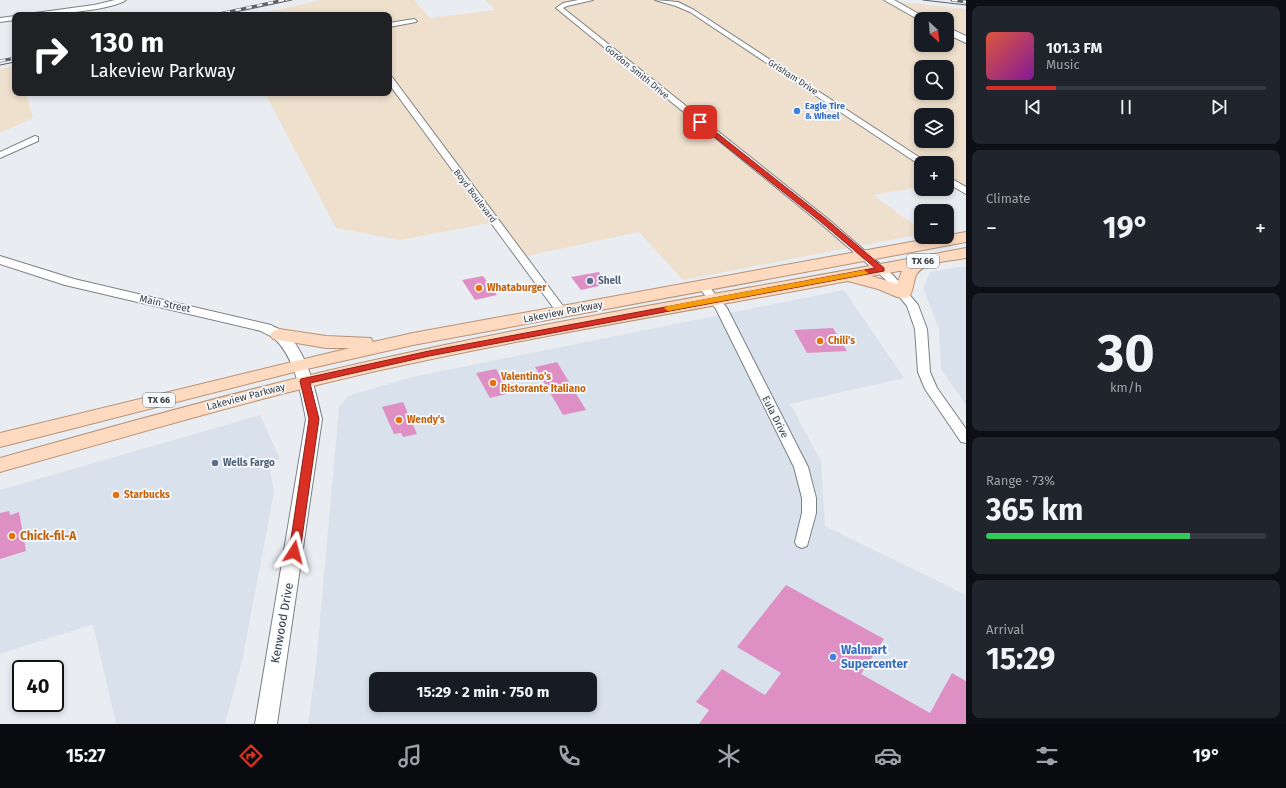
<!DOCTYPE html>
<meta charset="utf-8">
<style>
:root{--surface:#171b24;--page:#20242c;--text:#f1f3f6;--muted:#9ea1a6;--line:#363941;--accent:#d93025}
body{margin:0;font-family:"Fira Sans",sans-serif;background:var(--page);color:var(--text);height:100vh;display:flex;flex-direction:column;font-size:15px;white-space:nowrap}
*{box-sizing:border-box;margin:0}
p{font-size:13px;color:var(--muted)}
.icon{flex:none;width:22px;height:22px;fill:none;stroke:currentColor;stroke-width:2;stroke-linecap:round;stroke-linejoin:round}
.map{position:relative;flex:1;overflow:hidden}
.drawer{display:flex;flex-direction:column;gap:6px;padding:6px;background:#0d0f14;width:320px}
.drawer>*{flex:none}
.top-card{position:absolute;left:12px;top:12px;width:380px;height:84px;border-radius:8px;box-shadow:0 2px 6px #0003;background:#202124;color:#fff;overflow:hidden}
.needle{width:26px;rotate:154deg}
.buttons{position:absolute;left:914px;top:12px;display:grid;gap:8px}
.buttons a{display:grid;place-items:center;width:40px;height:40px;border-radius:8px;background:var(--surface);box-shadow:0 2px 6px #0003;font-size:20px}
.speed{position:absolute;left:12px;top:660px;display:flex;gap:8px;font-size:20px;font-weight:700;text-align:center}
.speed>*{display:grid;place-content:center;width:52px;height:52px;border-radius:50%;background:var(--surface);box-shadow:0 2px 6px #0003;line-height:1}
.speed .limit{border:2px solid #111;border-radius:6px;background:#fff;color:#111}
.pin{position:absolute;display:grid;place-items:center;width:34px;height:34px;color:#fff;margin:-17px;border-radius:8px;box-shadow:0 2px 6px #0006}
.me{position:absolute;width:44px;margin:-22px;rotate:9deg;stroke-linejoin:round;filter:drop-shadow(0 0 3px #0008)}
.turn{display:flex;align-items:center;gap:14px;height:84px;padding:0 12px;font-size:18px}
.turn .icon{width:52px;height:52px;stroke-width:2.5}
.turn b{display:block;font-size:28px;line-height:34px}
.big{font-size:30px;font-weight:700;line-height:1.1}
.drawer .widget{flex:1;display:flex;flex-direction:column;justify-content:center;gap:6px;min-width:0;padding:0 14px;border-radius:8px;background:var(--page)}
.drawer .dial{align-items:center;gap:0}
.dial b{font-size:52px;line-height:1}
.song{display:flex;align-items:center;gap:12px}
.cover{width:48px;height:48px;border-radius:6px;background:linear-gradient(135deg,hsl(10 70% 55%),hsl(290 70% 35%))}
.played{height:4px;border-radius:2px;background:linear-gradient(90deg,var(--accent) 25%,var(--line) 25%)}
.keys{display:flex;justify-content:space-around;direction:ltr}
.heat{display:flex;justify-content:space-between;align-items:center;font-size:22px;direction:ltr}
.charge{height:6px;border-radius:3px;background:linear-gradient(90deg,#34c759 73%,var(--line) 0)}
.trip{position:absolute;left:369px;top:672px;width:228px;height:40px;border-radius:8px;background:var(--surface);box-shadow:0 2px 6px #0003;font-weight:700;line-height:40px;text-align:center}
.tabs{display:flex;height:64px;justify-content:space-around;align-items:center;background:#090b0e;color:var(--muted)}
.tabs .icon{width:28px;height:28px}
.tabs .active{color:var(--accent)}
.tabs b{font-size:18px;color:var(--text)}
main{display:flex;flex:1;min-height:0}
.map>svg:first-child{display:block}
.built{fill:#d9e2ec;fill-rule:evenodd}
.industrial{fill:#efe0cd;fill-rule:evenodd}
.building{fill:#de90c5}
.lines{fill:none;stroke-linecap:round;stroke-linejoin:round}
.minor-casing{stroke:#7d8084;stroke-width:2}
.tertiary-casing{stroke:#7d8084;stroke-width:2}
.primary-casing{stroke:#b79376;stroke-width:2}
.minor{fill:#fff;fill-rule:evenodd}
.tertiary{fill:#fff;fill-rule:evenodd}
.primary{fill:#fddabf;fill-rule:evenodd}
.tram{stroke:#606164;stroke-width:1}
.rail-casing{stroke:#606164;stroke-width:3}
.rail{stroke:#f6fafe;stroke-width:2;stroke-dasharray:5.5;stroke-linecap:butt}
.route{fill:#d93025;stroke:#8d1f18}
.slow{fill:#f59e0b}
.shop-dot{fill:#3f7fe0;stroke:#f6fafe;stroke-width:1.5}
.service-dot{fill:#5c6f8a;stroke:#f6fafe;stroke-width:1.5}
.food-dot{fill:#e8710a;stroke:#f6fafe;stroke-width:1.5}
.labels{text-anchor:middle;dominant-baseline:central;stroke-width:3.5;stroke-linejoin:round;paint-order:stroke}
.far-street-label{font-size:9px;fill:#3a3b3d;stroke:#f6fafe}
.far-shop-label{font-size:9px;font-weight:bold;fill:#366cbe;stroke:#f6fafe;text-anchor:start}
.shield{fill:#f6fafe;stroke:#727477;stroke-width:1}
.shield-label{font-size:9px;font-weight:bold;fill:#3a3b3d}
.service-label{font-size:10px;font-weight:bold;fill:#4e5e75;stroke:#f6fafe;text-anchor:start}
.food-label{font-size:10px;font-weight:bold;fill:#c56008;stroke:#f6fafe;text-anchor:start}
.street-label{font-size:10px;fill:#3a3b3d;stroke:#f6fafe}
.near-food-label{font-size:12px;font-weight:bold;fill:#c56008;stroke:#f6fafe;text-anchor:start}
.near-street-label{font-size:12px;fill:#3a3b3d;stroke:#f6fafe}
.near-shop-label{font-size:12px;font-weight:bold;fill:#366cbe;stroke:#f6fafe;text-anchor:start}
</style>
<main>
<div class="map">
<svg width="966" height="724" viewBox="0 0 966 724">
<rect width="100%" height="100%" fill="#e9ecf1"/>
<!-- built -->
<path class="built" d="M966,266V405L941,369L939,329L923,288L930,272Z
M844,290L904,378L790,404L821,461L825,526L966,595V724H308L316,665L339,407L348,396L412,377ZM376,679H590V705H376Z
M260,415L280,459L269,462L274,493L242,661L225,724H116L93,624L0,654V490Z"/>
<!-- industrial -->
<path class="industrial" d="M321,0H414L430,18L496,10L485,0H882L966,9V196L947,183V163H921V187L873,195L921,230V234L683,280L639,232L517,258L489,223L400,240L336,228L265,93H389V15H254ZM921,19H947V45H921ZM921,67H947V93H921ZM921,115H947V141H921Z
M15,66V93H26L33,118L0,133V69Z"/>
<!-- building -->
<path class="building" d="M599,272L608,284L581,290L571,277Z
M483,276L497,295L475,300L462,280Z
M833,328L847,351L807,353L794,330Z
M557,362L586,410L563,415L535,367Z
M496,369L510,393L490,398L476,373Z
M403,402L417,434L403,437L401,433L394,434L382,407Z
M9,511L10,515L19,512L26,551L0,559V513Z
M786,585L884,639L861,674L930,713L952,673L966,681V724H699L709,710L696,702L722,669L765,695L781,673L737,647Z"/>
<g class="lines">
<!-- minor casing -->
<g class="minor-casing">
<path id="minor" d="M115,0H126C113,10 50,15 32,15L35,13L94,5Z
M578,0H593L567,6L563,8L828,219L893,275L918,305L927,329L930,372L937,388L966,429V443L961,442L925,389L918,372L915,329L907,306L885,279L820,223L556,8L563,3Z
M655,0L678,2L694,10L928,163H921L920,165L690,12L676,6Z
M15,16V20L0,22V18Z
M414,19L417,21L416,22L389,27V23Z
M389,77H392L566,310L568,312L566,314H558L389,84Z
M35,136L38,137V141L0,158V152Z
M947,176L966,187V194L947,183Z
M702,282L706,283L727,308L808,467L816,498V513L807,546L802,548L797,546L795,542L802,513V498L794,467L716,309L697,285Z"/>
</g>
<!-- tertiary casing -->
<g class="tertiary-casing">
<path id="tertiary" d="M884,0H894L928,19H921V21Z
M947,27L966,36V43L947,34Z
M0,256L74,279L271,325C275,328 281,329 285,332C308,353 315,390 322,419L277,724H255L306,419C301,393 295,358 275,339C271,335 265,334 261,331L65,285L0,264Z"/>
</g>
<!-- primary casing -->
<g class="primary-casing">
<path id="primary" d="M966,232V242L413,345L298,371L0,447V433L350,348H326L273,339L270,335L273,331L279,329L326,336L371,338L373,342L413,333Z
M966,248V258C951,261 924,261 916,275C913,282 914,290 909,297L903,298L897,297L878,289L848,281C690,311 532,336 376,371C249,400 125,437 0,472V458C124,423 249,388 375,360C571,316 769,286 966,248ZM902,271L897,284L871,276L899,271Z"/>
</g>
<!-- minor -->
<use href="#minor" class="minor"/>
<!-- tertiary -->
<use href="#tertiary" class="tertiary"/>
<!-- primary -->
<use href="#primary" class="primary"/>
<!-- tram -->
<path class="tram" d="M923,0L966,5
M222,15L292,0
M0,65L15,62"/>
<!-- rail casing -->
<g class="rail-casing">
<path id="rail" d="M952,0L966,2
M214,15L284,0
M0,61L15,58"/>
</g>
<!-- rail -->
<use href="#rail" class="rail"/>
</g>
<!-- route -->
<path class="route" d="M697,121H702L826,219L884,268V271L429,356L310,383L319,419L300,552L298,555H290L289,552L309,419L300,381L301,379L429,351L875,268L821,222L697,123Z"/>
<!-- slow -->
<path class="slow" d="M864,270L868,273L867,274L668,311L664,308L668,306Z"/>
<!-- markers -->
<g class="shop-dot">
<circle cx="797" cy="111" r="4"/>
<circle cx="833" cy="657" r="4"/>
</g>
<g class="service-dot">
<circle cx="590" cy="281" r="4"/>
<circle cx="215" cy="463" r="4"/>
</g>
<g class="food-dot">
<circle cx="479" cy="288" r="4"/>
<circle cx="820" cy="341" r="4"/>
<circle cx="493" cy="383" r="4"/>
<circle cx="399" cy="420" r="4"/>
<circle cx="116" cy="495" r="4"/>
<circle cx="12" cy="536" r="4"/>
</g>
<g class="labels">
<!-- far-street labels -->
<g class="far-street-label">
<text transform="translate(637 72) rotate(39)">Gordon Smith Drive</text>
<text transform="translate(793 77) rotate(33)">Grisham Drive</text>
<text transform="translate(475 196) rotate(53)">Boyd Boulevard</text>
</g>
<!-- far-shop labels -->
<g class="far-shop-label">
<text x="805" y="106">Eagle Tire<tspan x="805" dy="10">&amp; Wheel</tspan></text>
</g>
<!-- shield labels -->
<g class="shield">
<rect x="907" y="254" width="32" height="14" rx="3"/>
<rect x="143" y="393" width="32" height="14" rx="3"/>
</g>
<g class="shield-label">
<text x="923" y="261">TX 66</text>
<text x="159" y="400">TX 66</text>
</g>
<!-- service labels -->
<g class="service-label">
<text x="598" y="281">Shell</text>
<text x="223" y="463">Wells Fargo</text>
</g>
<!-- food labels -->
<g class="food-label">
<text x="487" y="288">Whataburger</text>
<text x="828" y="341">Chili's</text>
<text x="501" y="377">Valentino's<tspan x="501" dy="12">Ristorante Italiano</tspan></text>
<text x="407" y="420">Wendy's</text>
<text x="124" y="495">Starbucks</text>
</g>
<!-- street labels -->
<g class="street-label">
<text transform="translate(165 304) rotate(12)">Main Street</text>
<text transform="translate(563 312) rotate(-11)">Lakeview Parkway</text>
<text transform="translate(246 397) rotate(-15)">Lakeview Parkway</text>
<text transform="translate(775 417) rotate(63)">Eula Drive</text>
</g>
<!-- near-food labels -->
<g class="near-food-label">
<text x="20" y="536">Chick-fil-A</text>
</g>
<!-- near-street labels -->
<g class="near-street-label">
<text transform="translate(282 623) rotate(-80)">Kenwood Drive</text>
</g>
<!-- near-shop labels -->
<g class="near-shop-label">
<text x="841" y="650">Walmart<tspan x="841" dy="14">Supercenter</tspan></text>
</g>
</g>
</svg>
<div class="buttons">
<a><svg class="needle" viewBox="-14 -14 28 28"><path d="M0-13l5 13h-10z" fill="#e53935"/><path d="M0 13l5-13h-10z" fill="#9ea1a6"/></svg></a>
<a><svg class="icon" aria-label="search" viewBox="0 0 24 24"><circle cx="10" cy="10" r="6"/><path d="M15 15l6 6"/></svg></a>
<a><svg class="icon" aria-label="layers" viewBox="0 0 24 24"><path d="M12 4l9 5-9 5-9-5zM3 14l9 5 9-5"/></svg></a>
<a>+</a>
<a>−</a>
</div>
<div class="speed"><div class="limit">40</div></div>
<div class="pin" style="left:700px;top:122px;background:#d93025"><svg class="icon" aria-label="arrive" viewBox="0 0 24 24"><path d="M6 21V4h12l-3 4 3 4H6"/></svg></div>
<svg class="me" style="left:294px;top:552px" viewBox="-20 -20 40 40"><path d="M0-17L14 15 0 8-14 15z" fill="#d93025" stroke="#fff" stroke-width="4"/></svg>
<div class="trip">15:29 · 2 min · 750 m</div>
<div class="top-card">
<div class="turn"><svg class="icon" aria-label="right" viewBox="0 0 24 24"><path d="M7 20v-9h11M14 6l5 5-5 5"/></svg><div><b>130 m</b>Lakeview Parkway</div></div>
</div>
</div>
<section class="drawer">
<div class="widget">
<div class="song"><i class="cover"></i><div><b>101.3 FM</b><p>Music</p></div></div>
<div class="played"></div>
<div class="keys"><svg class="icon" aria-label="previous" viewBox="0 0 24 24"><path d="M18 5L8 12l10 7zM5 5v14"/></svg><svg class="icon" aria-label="pause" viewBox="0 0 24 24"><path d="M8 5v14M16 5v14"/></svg><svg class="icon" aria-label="next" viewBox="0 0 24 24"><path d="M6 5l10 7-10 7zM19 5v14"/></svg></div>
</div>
<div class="widget"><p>Climate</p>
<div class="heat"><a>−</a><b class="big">19°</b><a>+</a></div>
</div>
<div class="widget dial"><b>30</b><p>km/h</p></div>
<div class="widget"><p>Range · 73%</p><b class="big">365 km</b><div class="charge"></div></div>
<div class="widget"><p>Arrival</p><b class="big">15:29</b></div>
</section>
</main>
<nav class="tabs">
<b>15:27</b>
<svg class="icon active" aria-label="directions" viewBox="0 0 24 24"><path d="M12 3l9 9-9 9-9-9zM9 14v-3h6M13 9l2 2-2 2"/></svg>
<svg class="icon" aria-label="music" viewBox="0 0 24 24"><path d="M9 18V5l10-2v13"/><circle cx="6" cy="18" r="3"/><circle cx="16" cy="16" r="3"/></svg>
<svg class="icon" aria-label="phone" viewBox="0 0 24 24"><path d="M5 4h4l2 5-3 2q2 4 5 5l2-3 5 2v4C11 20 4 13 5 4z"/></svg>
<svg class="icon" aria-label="climate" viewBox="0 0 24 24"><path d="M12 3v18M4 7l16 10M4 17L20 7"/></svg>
<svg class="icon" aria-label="car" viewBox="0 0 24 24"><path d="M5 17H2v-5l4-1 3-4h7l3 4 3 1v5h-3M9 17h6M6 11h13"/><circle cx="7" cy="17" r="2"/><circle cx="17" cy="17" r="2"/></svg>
<svg class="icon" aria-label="filters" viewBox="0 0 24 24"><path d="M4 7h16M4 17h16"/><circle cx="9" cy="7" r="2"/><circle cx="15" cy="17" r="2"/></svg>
<b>19°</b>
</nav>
